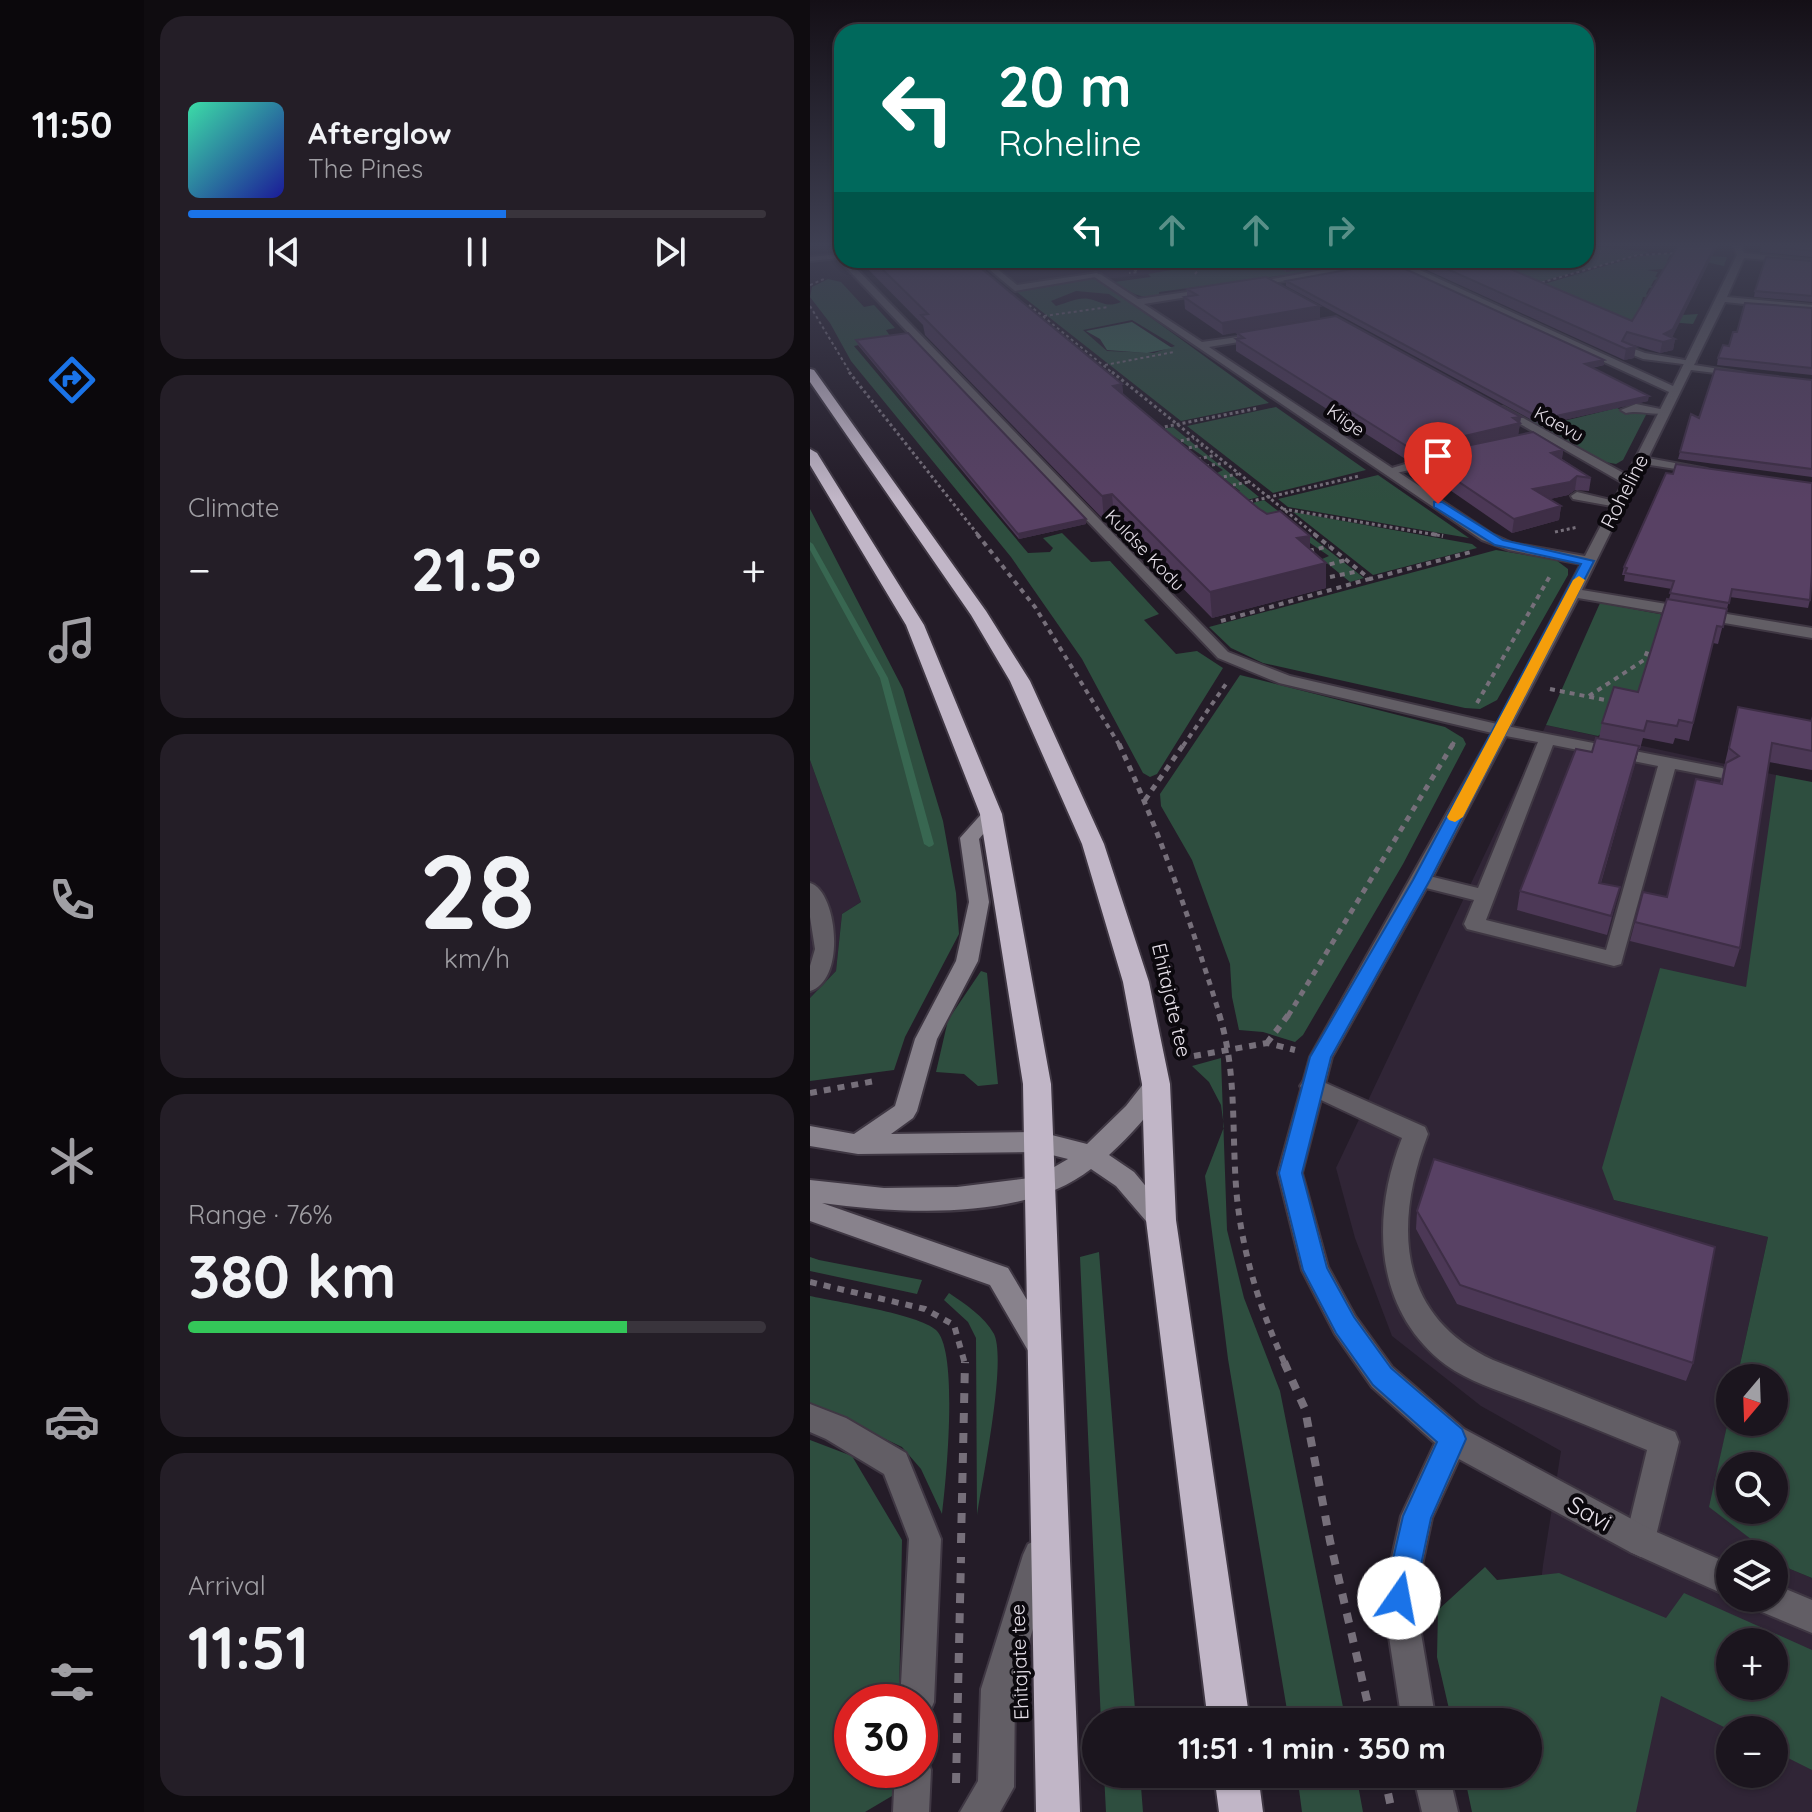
<!DOCTYPE html>
<meta charset="utf-8">
<style>
:root{--surface:#1b151e;--page:#241e27;--text:#f1f3f6;--muted:#a09fa4;--line:#39343c;--accent:#1a73e8}
body{margin:0;font-family:Quicksand,sans-serif;background:var(--page);color:var(--text);height:100vh;display:flex;flex-direction:column;font-size:30px;white-space:nowrap}
*{box-sizing:border-box;margin:0}
p{font-size:26px;color:var(--muted)}
.icon{flex:none;width:44px;height:44px;fill:none;stroke:currentColor;stroke-width:2;stroke-linecap:round;stroke-linejoin:round}
.map{position:relative;flex:1;overflow:hidden}
.drawer{display:flex;flex-direction:column;gap:16px;padding:16px;background:#0f0c10;width:666px}
.drawer>*{flex:none}
.hud{position:absolute;left:24px;top:24px;width:760px;height:244px;border-radius:24px;box-shadow:0 2px 6px #0004,0 0 0 2px var(--line);background:#00695c;color:#fff;overflow:hidden}
.needle{width:52px;rotate:199deg}
.fabs{position:absolute;left:906px;top:1364px;display:grid;gap:16px}
.fabs a{display:grid;place-items:center;width:72px;height:72px;border-radius:50%;background:var(--surface);box-shadow:0 2px 6px #0004,0 0 0 2px var(--line);font-size:40px}
.speed{position:absolute;left:24px;top:1684px;display:flex;gap:16px;font-size:40px;font-weight:700;text-align:center}
.speed>*{display:grid;place-content:center;width:104px;height:104px;border-radius:50%;background:var(--surface);box-shadow:0 2px 6px #0004,0 0 0 2px var(--line);line-height:1}
.speed .limit{border:12px solid #d22;background:#fff;color:#111}
.pin{position:absolute;display:grid;place-items:center;width:68px;height:68px;color:#fff;margin:-82px -34px;border-radius:50% 50% 50% 0;rotate:-45deg;box-shadow:0 0 8px #0007}
.pin .icon{rotate:45deg}
.me{position:absolute;width:88px;margin:-44px;rotate:12deg;stroke-linejoin:round;filter:drop-shadow(0 0 6px #0008)}
.turn{display:flex;align-items:center;gap:28px;height:168px;padding:0 32px;font-size:36px}
.turn .icon{width:104px;height:104px;stroke-width:2.5}
.turn b{display:block;font-size:56px;line-height:68px}
.lanes{display:flex;align-items:center;height:76px;padding:0 32px;background:#0003;justify-content:center;gap:40px;direction:ltr}
.lanes .off{opacity:.35}
.big{font-size:60px;font-weight:800;line-height:1.1}
.drawer .tile{flex:1;display:flex;flex-direction:column;justify-content:center;gap:12px;min-width:0;padding:0 28px;border-radius:24px;background:var(--page)}
.drawer .dial{align-items:center;gap:0}
.dial b{font-size:104px;line-height:1}
.song{display:flex;align-items:center;gap:24px}
.cover{width:96px;height:96px;border-radius:12px;background:linear-gradient(135deg,hsl(160 70% 55%),hsl(240 70% 35%))}
.played{height:8px;border-radius:4px;background:linear-gradient(90deg,var(--accent) 55%,var(--line) 55%)}
.keys{display:flex;justify-content:space-around;direction:ltr}
.heat{display:flex;justify-content:space-between;align-items:center;font-size:44px;direction:ltr}
.charge{height:12px;border-radius:6px;background:linear-gradient(90deg,#34c759 76%,var(--line) 0)}
.trip{position:absolute;left:272px;top:1708px;width:460px;height:80px;border-radius:40px;background:var(--surface);box-shadow:0 2px 6px #0004,0 0 0 2px var(--line);font-weight:800;line-height:80px;text-align:center}
main{display:flex;flex:1;min-height:0}
.menu{display:flex;flex-direction:column;width:144px;justify-content:space-around;align-items:center;background:#0b080c;color:var(--muted)}
.menu .icon{width:56px;height:56px}
.menu .active{color:var(--accent)}
.menu b{font-size:36px;color:var(--text)}
.map>svg:first-child{display:block}
.built{fill:#302536;fill-rule:evenodd}
.green{fill:#2e4e3f;fill-rule:evenodd}
.water{fill:#386751}
.lines{fill:none;stroke-linecap:round;stroke-linejoin:round}
.stream{fill:#386751;fill-rule:evenodd}
.lane-casing{stroke:#3f3743;stroke-width:4}
.street-casing{stroke:#3f3743;stroke-width:4}
.secondary-casing{stroke:#3f3743;stroke-width:4}
.highway-casing{stroke:#3f3743;stroke-width:4}
.path-far5{stroke:#766f7a;stroke-width:2;stroke-dasharray:3 3;stroke-linecap:butt}
.path-far4{stroke:#766f7a;stroke-width:3;stroke-dasharray:3 3;stroke-linecap:butt}
.path-far3{stroke:#766f7a;stroke-width:4;stroke-dasharray:5 5;stroke-linecap:butt}
.path-far2{stroke:#766f7a;stroke-width:5;stroke-dasharray:6 6;stroke-linecap:butt}
.path-far1{stroke:#766f7a;stroke-width:6;stroke-dasharray:7 7;stroke-linecap:butt}
.path{stroke:#766f7a;stroke-width:8;stroke-dasharray:10 10;stroke-linecap:butt}
.lane{fill:#625e65;fill-rule:evenodd}
.street{fill:#625e65;fill-rule:evenodd}
.secondary{fill:#88828c;fill-rule:evenodd}
.highway{fill:#c1b6c7;fill-rule:evenodd}
.wall{fill:#4c3856}
.shaded-wall{fill:#3e2e46}
.building{fill:#584164;stroke:#3e2e46;stroke-width:2}
.route{fill:#1a73e8;stroke:#114b97;stroke-width:2}
.slow{fill:#f59e0b}
.labels{text-anchor:middle;dominant-baseline:central;stroke-width:8;stroke-linejoin:round;paint-order:stroke}
.far-street-label{font-size:18px;fill:#e5dfe8;stroke:#0b080d}
.street-label{font-size:20px;fill:#e5dfe8;stroke:#0b080d}
.near-street-label{font-size:24px;fill:#e5dfe8;stroke:#0b080d}
</style>
<main>
<nav class="menu">
<b>11:50</b>
<svg class="icon active" aria-label="directions" viewBox="0 0 24 24"><path d="M12 3l9 9-9 9-9-9zM9 14v-3h6M13 9l2 2-2 2"/></svg>
<svg class="icon" aria-label="music" viewBox="0 0 24 24"><path d="M9 18V5l10-2v13"/><circle cx="6" cy="18" r="3"/><circle cx="16" cy="16" r="3"/></svg>
<svg class="icon" aria-label="phone" viewBox="0 0 24 24"><path d="M5 4h4l2 5-3 2q2 4 5 5l2-3 5 2v4C11 20 4 13 5 4z"/></svg>
<svg class="icon" aria-label="climate" viewBox="0 0 24 24"><path d="M12 3v18M4 7l16 10M4 17L20 7"/></svg>
<svg class="icon" aria-label="car" viewBox="0 0 24 24"><path d="M5 17H2v-5l4-1 3-4h7l3 4 3 1v5h-3M9 17h6M6 11h13"/><circle cx="7" cy="17" r="2"/><circle cx="17" cy="17" r="2"/></svg>
<svg class="icon" aria-label="filters" viewBox="0 0 24 24"><path d="M4 7h16M4 17h16"/><circle cx="9" cy="7" r="2"/><circle cx="15" cy="17" r="2"/></svg>
</nav>
<section class="drawer">
<div class="tile">
<div class="song"><i class="cover"></i><div><b>Afterglow</b><p>The Pines</p></div></div>
<div class="played"></div>
<div class="keys"><svg class="icon" aria-label="previous" viewBox="0 0 24 24"><path d="M18 5L8 12l10 7zM5 5v14"/></svg><svg class="icon" aria-label="pause" viewBox="0 0 24 24"><path d="M8 5v14M16 5v14"/></svg><svg class="icon" aria-label="next" viewBox="0 0 24 24"><path d="M6 5l10 7-10 7zM19 5v14"/></svg></div>
</div>
<div class="tile"><p>Climate</p>
<div class="heat"><a>−</a><b class="big">21.5°</b><a>+</a></div>
</div>
<div class="tile dial"><b>28</b><p>km/h</p></div>
<div class="tile"><p>Range · 76%</p><b class="big">380 km</b><div class="charge"></div></div>
<div class="tile"><p>Arrival</p><b class="big">11:51</b></div>
</section>
<div class="map">
<svg width="1002" height="1812" viewBox="0 0 1002 1812">
<rect width="100%" height="100%" fill="#241c28"/>
<!-- built -->
<path class="built" d="M171,260H397L408,266L202,290L168,262Z
M736,725L966,775L965,805L936,988L804,1200L958,1237L927,1378H920V1412L900,1507L961,1554H920V1598H964V1556L980,1569L1002,1578V1812H735L715,1719L733,1565L751,1451L671,1406L582,1336L545,1238L526,1168ZM920,1642H964V1686H920ZM920,1730H964V1774H920Z
M0,760L51,902L32,914L26,971L0,998Z"/>
<!-- green -->
<path class="green" d="M776,246L840,252L729,282L662,260H776Z
M855,254L917,257L914,266L892,261L893,257L860,255L857,261L862,262L853,269L837,270L848,272L845,277L852,278L844,280L841,286H848L839,288L836,294L841,298L833,297L831,304L872,315L888,314L883,324L848,321L831,325L734,284L829,256Z
M403,260H552L504,271L349,292V296C330,300 320,292 304,282L341,277L338,274L397,264Z
M285,277L459,403L371,421L203,289ZM266,291L299,294L311,302C296,308 293,302 279,299C268,297 257,303 246,306L241,301ZM322,320L365,346L344,353L297,351L273,330Z
M18,279L31,282L54,307L64,305L85,328L76,330L87,346L63,342L44,346L218,553L240,552L243,548L233,538L252,533L281,562L300,561L349,614L334,620L366,654L387,651L413,668L347,774L340,777L333,773L272,659L201,557L41,361L20,323L0,297L2,287Z
M466,407L556,470L463,493L377,426Z
M807,408L817,413L838,411L813,460L806,464L790,461L718,421L728,418L746,423Z
M363,427L449,497L433,501L425,493L430,491L407,473L413,470L362,435L293,449L287,442Z
M568,475L659,538L478,507L468,499Z
M454,500L554,578L540,582L512,559L519,556L452,510L377,528L370,521Z
M0,509L93,689L133,821L146,893L149,934L95,1037L84,1070L0,1081V998L26,971L32,914L51,902L0,760Z
M483,512L662,544L667,548L563,575Z
M686,550L746,560L758,569V575L687,700L670,709L655,708L453,663L421,648L399,627Z
M790,603L855,615L825,709L788,736L736,725Z
M430,675L635,727L653,738L656,744L593,864L493,1035L485,1042L453,1032L429,1030L422,997L420,964L382,860L351,806L350,794Z
M966,775L1002,782V1578L980,1569L899,1507L920,1412V1422H964V1378H927L958,1237L804,1200L792,1168L850,968L936,987ZM920,1466H964V1510H920Z
M171,971L177,973L188,1084L168,1086L154,1074L126,1072L138,1020Z
M411,1058L417,1230L434,1298L470,1391L536,1722H479L418,1359L395,1176L414,1127L411,1105L399,1082L382,1066Z
M289,1252L326,1722H291L270,1257Z
M0,1257L9,1260L112,1280L107,1294L0,1271Z
M139,1293C155,1304 174,1316 184,1334C197,1361 172,1481 167,1516L166,1338L158,1322L134,1300Z
M0,1296C27,1302 108,1314 126,1330C149,1351 136,1481 132,1514L111,1469L92,1447L0,1403Z
M0,1440L42,1456L92,1540L89,1702H42V1770H87V1793L55,1812H0Z
M675,1567L687,1580L749,1573L856,1618L874,1593L1002,1650V1770L964,1751V1730H920L851,1696L826,1812H662L654,1774H718V1722H642L627,1657L628,1610ZM920,1642H964V1686H920Z
M294,1774H330L333,1812H296Z
M487,1774H546L553,1812H492Z"/>
<!-- water -->
<path class="water" d="M322,322L362,348L337,353L297,350L290,339L276,331Z"/>
<g class="lines">
<!-- stream -->
<path class="stream" d="M0,542L3,544L78,678L124,844L122,846L119,847L114,844L70,678L0,550Z"/>
<!-- lane casing -->
<g class="lane-casing">
<path id="lane" d="M202,260V264L185,267L207,285L287,273L291,276L205,291L174,265Z
M816,346L835,353L886,362L881,365L833,359L813,351Z
M826,404L860,411C849,418 830,409 816,413L811,410Z
M612,459L616,460V466L578,475L572,471Z
M767,492L813,503L807,507L763,499L761,496Z
M691,725L912,768L921,773L912,778L865,769L811,964L804,966L657,929L654,924L664,900L604,885L601,880L611,874L668,888L728,742L685,734V726ZM743,745L848,766L796,950L676,920Z
M0,883C27,890 37,980 0,991V966L5,949L0,917Z
M502,1077L615,1127L618,1134C584,1223 586,1315 683,1360L865,1432L869,1442L842,1552L831,1557L820,1552L815,1541L837,1450C796,1433 755,1416 713,1400C687,1390 658,1381 636,1365C563,1310 561,1216 592,1138L494,1092L490,1086L494,1080Z
M0,1404L36,1418L96,1453L131,1539L124,1702L119,1714L110,1718V1702H90L99,1539L74,1474L16,1439L0,1432Z
M229,1539L240,1544L245,1555L205,1689L204,1787L190,1812H150L168,1781L171,1689L213,1555L218,1544Z
M110,1755L116,1757L121,1770L119,1812H83L85,1770H110Z"/>
</g>
<!-- street casing -->
<g class="street-casing">
<path id="street" d="M923,246H931L934,253L1002,260V264L934,258L917,297L1002,305V311L915,302L884,365L935,373L930,376L881,370L838,458L897,469L891,473L834,464L772,590L1002,628V638L768,598L621,880L522,1057L492,1173L518,1267L545,1316L582,1367L654,1429L842,1530L920,1564V1597L820,1552L649,1459L622,1518L605,1598L626,1722H592L573,1598L591,1516L625,1443L562,1387L525,1334L492,1270L468,1173L500,1057L682,733L469,683L408,658L29,260H38L418,652L480,676L687,724L771,564L699,550L672,540L283,276L290,274L328,299L405,288L402,293L334,304L392,342L456,333L453,338L399,347L682,534L702,543L775,556L813,483L684,409L693,407L817,475L859,392L580,263L434,288L430,285L567,260H588L863,386L927,255Z
M32,254L29,258L0,261V257Z
M964,1584L1002,1600V1633L947,1610L943,1598H964Z
M603,1774H639L648,1812H612Z"/>
</g>
<!-- secondary casing -->
<g class="secondary-casing">
<path id="secondary" d="M181,808L190,814L169,839L179,902L168,961L127,1039L107,1111L103,1118L81,1134L230,1132L277,1144L316,1106L338,1078L346,1075L354,1078L358,1084C343,1111 321,1135 299,1155L324,1172L364,1220L360,1228L351,1231L342,1228L306,1186L281,1169C215,1221 93,1214 12,1203L198,1268L244,1345L240,1354L230,1358L220,1354L180,1285L0,1221V1180L74,1188L147,1187L227,1177L258,1159L230,1152L48,1154L0,1146V1126L44,1134L85,1106L105,1039L146,961L159,902L150,838L175,810Z"/>
</g>
<!-- highway casing -->
<g class="highway-casing">
<path id="highway" d="M0,369L4,370L176,611L220,681L294,844L339,982L360,1084L366,1220L440,1722H398L336,1220L332,1084L313,982L272,844L200,681L161,615L0,382Z
M0,449L7,453L114,625L192,814L241,1084L270,1812H226L213,1084L170,814L96,625L0,465Z
M404,1774H448L453,1812H409Z"/>
</g>
<!-- path-far5 -->
<path class="path-far5" d="M309,260L328,272L319,273
M367,260L374,265
M418,260L431,267
M311,266L342,262L340,260
M324,269L349,265L342,262L354,260
M385,274L391,267L414,260
M726,284L828,255L868,253
M0,285L14,279
M219,305L304,374
M0,306L41,374
M234,316L299,307
M295,365L364,352"/>
<!-- path-far4 -->
<path class="path-far4" d="M39,372L169,536
M302,372L507,536
M349,428L449,408
M365,442L384,438
M373,449L393,445
M388,459L406,455
M396,466L415,463
M408,478L428,474
M417,486L439,482
M434,503L549,476
M473,509L633,536
M745,532L768,527"/>
<!-- path-far3 -->
<path class="path-far3" d="M167,534L225,607L310,746
M504,534L560,579L661,552
M622,534L633,536
M499,551L519,546
M510,567L536,560
M520,577L549,571
M411,621L559,579
M740,689L805,702
M779,696L834,660L839,647
M667,703L740,576
M373,746L418,681
M642,746L644,742"/>
<!-- path-far2 -->
<path class="path-far2" d="M309,744C350,832 381,923 410,1016
M335,800L374,744
M478,1016L643,744"/>
<!-- path-far1 -->
<path class="path-far1" d="M409,1014C428,1074 421,1136 427,1198C433,1256 451,1312 475,1364
M457,1043L479,1014
M384,1056L457,1043L485,1050
M0,1093L65,1081
M0,1282L115,1309L144,1325L155,1364"/>
<!-- path -->
<path class="path" d="M474,1362L495,1409L520,1541L562,1722
M151,1543L155,1362
M574,1774L582,1812
M146,1783L151,1557"/>
<!-- lane -->
<use href="#lane" class="lane"/>
<!-- street -->
<use href="#street" class="street"/>
<!-- secondary -->
<use href="#secondary" class="secondary"/>
<!-- highway -->
<use href="#highway" class="highway"/>
</g>
<!-- wall -->
<path class="wall" d="M868,246H907L862,337L865,339L863,350L850,353L820,344L824,358L814,360L595,260H679L822,321Z
M951,246H1002V257L950,252Z
M49,260H185L175,262L176,271H174L312,384L313,394L448,508L500,536V549L516,588L402,618L304,518L294,520L115,335L113,325Z
M454,260H548L476,272Z
M1002,261V302L944,297L945,291Z
M476,281L794,365L782,368L838,401L731,425L476,286Z
M377,289L510,306L413,335L375,309L374,297L377,296Z
M1002,308V375L907,365L908,358L919,346L927,332Z
M427,333L711,417L708,435L753,450L752,459L781,478L779,491L765,490L758,495L740,499L751,506L749,520L702,533L611,470L612,459L597,460L426,351V339H427Z
M46,340L276,524L209,539L48,345Z
M1002,380V477L868,459L870,452L889,418Z
M814,567L1000,600L998,608L920,597L908,644L903,643L879,741L865,738L863,744L833,738L830,749H829L791,883L810,887L797,935L707,910L710,891L789,738L792,723L828,692L859,599L862,589L814,581L815,575H812Z
M928,707L1001,721L1002,716V770L959,762L930,948L924,967L820,941L833,892L856,897L910,784Z
M607,1211L883,1363L876,1381L647,1304L606,1229Z"/>
<!-- shaded-wall -->
<path class="shaded-wall" d="M905,246H907L861,340L865,339L863,350L850,353L854,334Z
M156,260H185L175,262L176,271L158,273Z
M196,260H249L197,268Z
M488,260H548L476,272V262Z
M510,306V318L413,335L412,323Z
M826,347L824,358L814,360L816,349Z
M794,360V365L774,369L775,364Z
M312,384L314,406L303,386Z
M839,396L838,401L731,425L732,419Z
M711,417L708,436L634,457L635,444L637,440Z
M619,445L618,458L612,457V459L597,460L598,447Z
M753,450L751,464L741,453Z
M767,476L765,490L758,495L722,503L723,489Z
M302,494L304,518L294,520L292,496Z
M751,506L749,520L702,533L704,519Z
M276,519V524L209,539L208,534Z
M500,536V561L487,538Z
M516,563V588L402,618L400,592Z
M829,746L825,765L785,902L789,883Z"/>
<!-- building -->
<path class="building" d="M868,246H905L863,329L854,334L865,339L853,342L817,332L812,341L826,347L816,349L617,260H679L822,321Z
M953,246H1002V251Z
M956,257L1002,261V296L945,291Z
M63,260H161L312,384L303,386L448,508L457,514L470,511L500,536L487,538L516,563L400,592L302,494L292,496L111,315L118,314Z
M580,262L794,360L775,364L839,396L732,419L476,281Z
M456,277L510,306L412,323L374,297L387,295L377,289Z
M935,303L1002,308V368L908,358L913,345L919,346L923,332H927Z
M526,316L711,417L703,418L710,423L637,440L635,444L642,449L723,432L753,450L741,453L781,478L767,476L760,482L723,489L751,506L704,519L612,457L619,455V445L598,447L426,339L434,338L427,333Z
M98,333L276,519L208,534L46,340Z
M905,369L1002,380V469L870,452L881,414L889,418Z
M866,464L1002,483V572L1000,600L922,589L919,603L860,593L864,581L815,573L817,568L814,567L856,473L863,474Z
M857,599L917,609L913,627L907,626L883,723L869,720L867,726L837,721L834,731L792,723L804,687L828,692Z
M928,707L1002,721V751L962,743L930,948L825,922L833,892L857,897L886,779L912,784L916,763L929,756L919,748Z
M786,738L829,746L789,883L810,887L801,916L710,891L766,749L782,752Z
M624,1159L905,1247L883,1363L650,1285L607,1211Z"/>
<!-- sky -->
<linearGradient id="sky" x2="0" y2="1"><stop stop-color="#140f16"/><stop offset="0.49" stop-color="#3f4053"/><stop offset="1" stop-color="#3f4053" stop-opacity="0"/></linearGradient>
<rect width="1002" height="500" fill="url(#sky)"/>
<!-- route -->
<path class="route" d="M624,502H632L693,540L784,561L620,880L521,1057L492,1173L517,1268L544,1317L581,1368L652,1429L656,1439L621,1518L604,1598L599,1609L589,1613L578,1609L574,1598L593,1516L627,1442L563,1385L526,1333L493,1270L469,1173L500,1057L603,880L771,564L685,545L624,507Z"/>
<!-- slow -->
<path class="slow" d="M769,576L775,580L653,817L645,822L639,820L637,817L763,580Z"/>
<g class="labels">
<!-- far-street labels -->
<g class="far-street-label">
<text transform="translate(536 420) rotate(35)">Kiige</text>
<text transform="translate(749 424) rotate(29)">Kaevu</text>
<text transform="translate(335 550) rotate(46)">Kuldse Kodu</text>
</g>
<!-- street labels -->
<g class="street-label">
<text transform="translate(814 491) rotate(-63)">Roheline</text>
<text transform="translate(362 1000) rotate(77)">Ehitajate tee</text>
<text transform="translate(209 1662) rotate(-92)">Ehitajate tee</text>
</g>
<!-- near-street labels -->
<g class="near-street-label">
<text transform="translate(780 1513) rotate(29)">Savi</text>
</g>
</g>
</svg>
<div class="fabs">
<a><svg class="needle" viewBox="-14 -14 28 28"><path d="M0-13l5 13h-10z" fill="#e53935"/><path d="M0 13l5-13h-10z" fill="#a09fa4"/></svg></a>
<a><svg class="icon" aria-label="search" viewBox="0 0 24 24"><circle cx="10" cy="10" r="6"/><path d="M15 15l6 6"/></svg></a>
<a><svg class="icon" aria-label="layers" viewBox="0 0 24 24"><path d="M12 4l9 5-9 5-9-5zM3 14l9 5 9-5"/></svg></a>
<a>+</a>
<a>−</a>
</div>
<div class="speed"><div class="limit">30</div></div>
<div class="pin" style="left:628px;top:504px;background:#d93025"><svg class="icon" aria-label="arrive" viewBox="0 0 24 24"><path d="M6 21V4h12l-3 4 3 4H6"/></svg></div>
<svg class="me" style="left:589px;top:1598px" viewBox="-20 -20 40 40"><circle r="19" fill="#fff"/><path d="M0-13L10 11 0 6-10 11z" fill="#1a73e8"/></svg>
<div class="trip">11:51 · 1 min · 350 m</div>
<div class="hud">
<div class="turn"><svg class="icon" aria-label="left" viewBox="0 0 24 24"><path d="M17 20v-9H6M10 6l-5 5 5 5"/></svg><div><b>20 m</b>Roheline</div></div>
<div class="lanes"><svg class="icon" aria-label="left" viewBox="0 0 24 24"><path d="M17 20v-9H6M10 6l-5 5 5 5"/></svg><svg class="icon off" aria-label="ahead" viewBox="0 0 24 24"><path d="M12 20V5M6 11l6-6 6 6"/></svg><svg class="icon off" aria-label="ahead" viewBox="0 0 24 24"><path d="M12 20V5M6 11l6-6 6 6"/></svg><svg class="icon off" aria-label="right" viewBox="0 0 24 24"><path d="M7 20v-9h11M14 6l5 5-5 5"/></svg></div>
</div>
</div>
</main>
